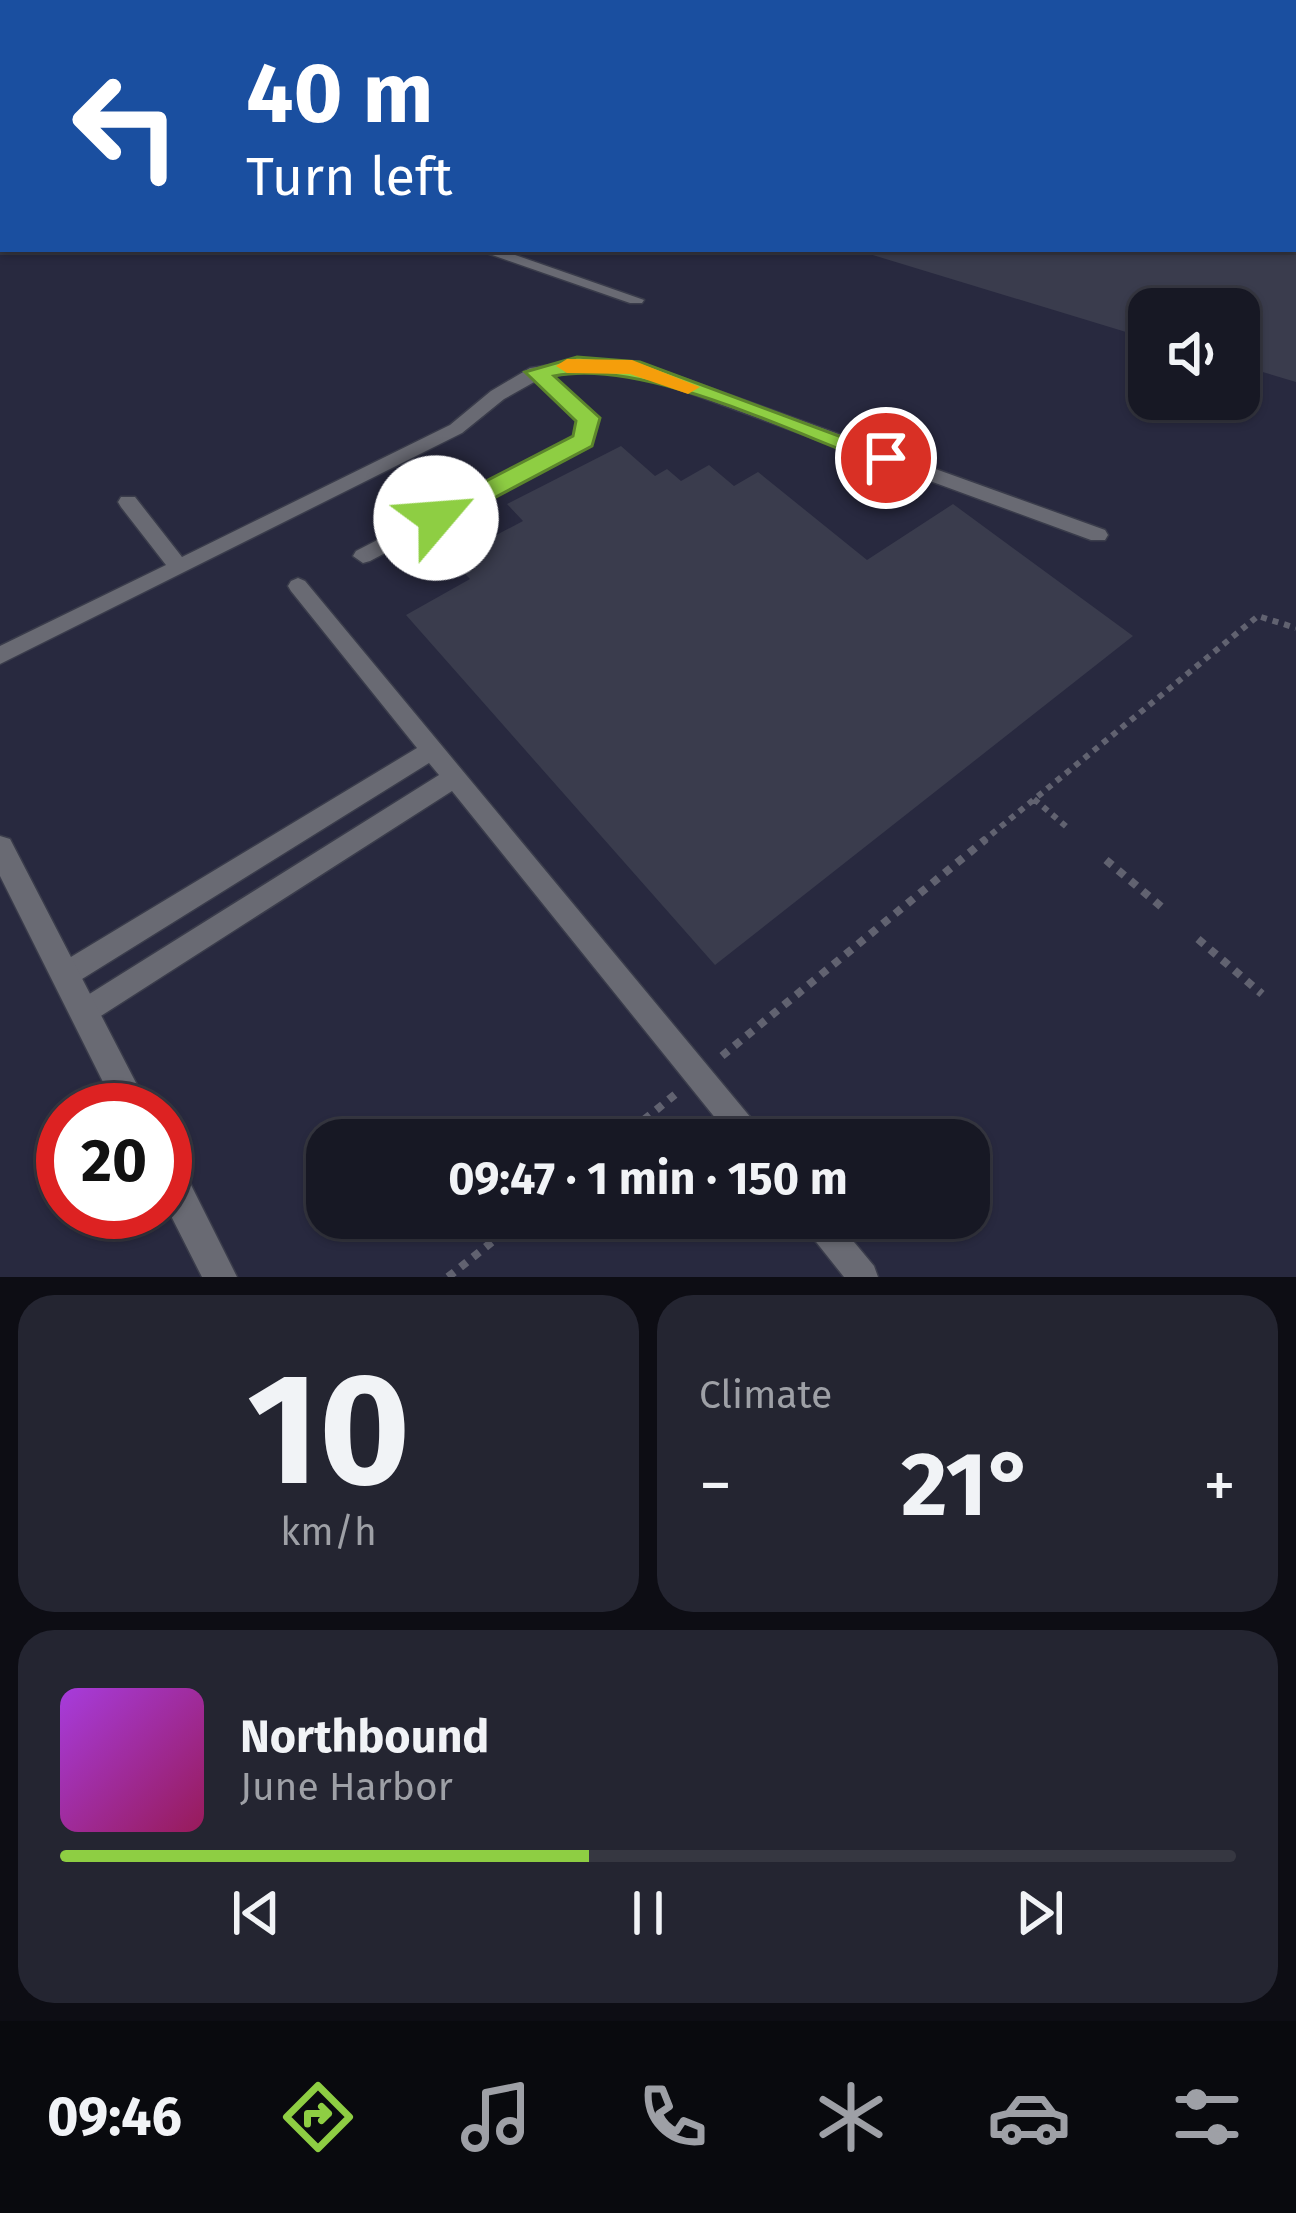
<!DOCTYPE html>
<meta charset="utf-8">
<style>
:root{--surface:#171824;--page:#242531;--text:#f1f3f6;--muted:#9ea0a6;--line:#363741;--accent:#8ece43}
body{margin:0;font-family:"Fira Sans",sans-serif;background:var(--page);color:var(--text);height:100vh;display:flex;flex-direction:column;font-size:45px;white-space:nowrap}
*{box-sizing:border-box;margin:0}
p{font-size:39px;color:var(--muted)}
.icon{flex:none;width:66px;height:66px;fill:none;stroke:currentColor;stroke-width:2;stroke-linecap:round;stroke-linejoin:round}
.map{position:relative;height:1277px;overflow:hidden}
.panel{display:flex;flex-direction:column;gap:18px;padding:18px;background:#0d0d14;flex:1}
.panel>*{flex:none}
.top-card{position:absolute;left:0px;top:0px;width:1296px;height:252px;box-shadow:0 3px 9px #0004,0 0 0 3px var(--line);background:#1a4fa0;color:#fff;overflow:hidden}
.tools{position:absolute;left:1128px;top:288px;display:grid;gap:24px}
.tools a{display:grid;place-items:center;width:132px;height:132px;border-radius:24px;background:var(--surface);box-shadow:0 3px 9px #0004,0 0 0 3px var(--line);font-size:60px}
.speed{position:absolute;left:36px;top:1083px;display:flex;gap:24px;font-size:60px;font-weight:700;text-align:center}
.speed>*{display:grid;place-content:center;width:156px;height:156px;border-radius:50%;background:var(--surface);box-shadow:0 3px 9px #0004,0 0 0 3px var(--line);line-height:1}
.speed .limit{border:18px solid #d22;background:#fff;color:#111}
.pin{position:absolute;display:grid;place-items:center;width:102px;height:102px;color:#fff;margin:-51px;border:6px solid #fff;border-radius:50%;box-shadow:0 3px 12px #0007}
.me{position:absolute;width:132px;margin:-66px;rotate:63deg;stroke-linejoin:round;filter:drop-shadow(0 0 9px #0008)}
.turn{display:flex;align-items:center;gap:42px;height:252px;padding:0 48px;font-size:54px}
.turn .icon{width:156px;height:156px;stroke-width:2.5}
.turn b{display:block;font-size:84px;line-height:102px}
.big{font-size:90px;font-weight:700;line-height:1.1}
.panel .widget{flex:1;display:flex;flex-direction:column;justify-content:center;gap:18px;min-width:0;padding:0 42px;border-radius:36px;background:var(--page)}
.panel .dial{align-items:center;gap:0}
.dial b{font-size:156px;line-height:1}
.song{display:flex;align-items:center;gap:36px}
.cover{width:144px;height:144px;border-radius:18px;background:linear-gradient(135deg,hsl(280 70% 55%),hsl(330 70% 35%))}
.played{height:12px;border-radius:6px;background:linear-gradient(90deg,var(--accent) 45%,var(--line) 45%)}
.keys{display:flex;justify-content:space-around;direction:ltr}
.heat{display:flex;justify-content:space-between;align-items:center;font-size:66px;direction:ltr}
.panel .tiles{flex:1;display:grid;gap:18px;grid-template-columns:1fr 1fr}
.widget:last-child{grid-column:span 2}
.trip{position:absolute;left:306px;top:1119px;width:684px;height:120px;border-radius:36px;background:var(--surface);box-shadow:0 3px 9px #0004,0 0 0 3px var(--line);font-weight:700;line-height:120px;text-align:center}
.tab-bar{display:flex;height:192px;justify-content:space-around;align-items:center;background:#090a0e;color:var(--muted)}
.tab-bar .icon{width:84px;height:84px}
.tab-bar .current{color:var(--accent)}
.tab-bar b{font-size:54px;color:var(--text)}
.map>svg:first-child{display:block}
.built{fill:#28293f;fill-rule:evenodd}
.building{fill:#3a3c4d}
.lines{fill:none;stroke-linecap:round;stroke-linejoin:round}
.service-casing{stroke:#3a3c4b;stroke-width:3}
.minor-casing{stroke:#3a3c4b;stroke-width:3}
.tertiary-casing{stroke:#3a3c4b;stroke-width:3}
.path-far2{stroke:#616270;stroke-width:4.5;stroke-dasharray:4.5 4.5;stroke-linecap:butt}
.path-far1{stroke:#616270;stroke-width:6;stroke-dasharray:6 6;stroke-linecap:butt}
.path{stroke:#616270;stroke-width:8;stroke-dasharray:8 8;stroke-linecap:butt}
.service{fill:#696a73;fill-rule:evenodd}
.minor{fill:#696a73;fill-rule:evenodd}
.tertiary{fill:#696a73;fill-rule:evenodd}
.route{fill:#8ece43;stroke:#5c862c;stroke-width:3}
.slow{fill:#f59e0b}
</style>
<div class="map">
<svg width="1296" height="1277" viewBox="0 0 1296 1277">
<rect width="100%" height="100%" fill="#1f2030"/>
<!-- built -->
<path class="built" d="M0,0H1296V1277H0ZM3,3H1293V249H3ZM1149,309H1239V399H1149ZM63,1110H165V1212H63ZM327,1140H969V1218H327Z"/>
<!-- building -->
<path class="building" d="M853,249H1296V382L1239,365V309H1149V339Z
M621,446L655,476L667,469L681,481L709,465L734,486L758,472L867,560L953,504L1133,636L715,965L406,615L470,579L451,559L523,521L507,504Z"/>
<g class="lines">
<!-- service casing -->
<g class="service-casing">
<path id="service" d="M483,0H497L481,3Z
M475,249H498L644,300L642,303H630Z
M579,361L638,362L1105,530L1108,535L1105,540H1091L630,371L579,372L552,376L597,418L590,445L370,561L363,563L353,556L356,551L575,438L579,420L536,381L504,399L462,433L0,664V646L166,565L121,507L118,502L121,497H135L182,557L450,425L491,391L530,368Z
M298,578L305,581L761,1130L765,1140H733L452,791L93,1021L84,1025L75,1021L71,1012L75,1003L439,775L429,763L74,984L65,987L56,984L52,975L56,966L417,748L291,591L288,586L291,581Z
M800,1218H834L874,1266L878,1277H844L805,1228Z"/>
</g>
<!-- minor casing -->
<g class="minor-casing">
<path id="minor" d="M66,0H84L64,3Z
M741,0H765L768,3H744Z
M3,22V30L0,31V23Z
M1293,124H1296V134H1293Z"/>
</g>
<!-- tertiary casing -->
<g class="tertiary-casing">
<path id="tertiary" d="M0,836L10,839L150,1110H117L0,876Z
M165,1153L177,1157L237,1277H202L165,1204Z"/>
</g>
<!-- path-far2 -->
<path class="path-far2" d="M708,0L720,3"/>
<!-- path-far1 -->
<path class="path-far1" d="M1034,799L1069,829
M982,842L1258,616L1296,628"/>
<!-- path -->
<path class="path" d="M1106,860L1164,909
M1198,939L1262,994
M722,1056L986,839
M619,1140L677,1093
M448,1277L522,1218"/>
<!-- service -->
<use href="#service" class="service"/>
<!-- minor -->
<use href="#minor" class="minor"/>
<!-- tertiary -->
<use href="#tertiary" class="tertiary"/>
</g>
<!-- route -->
<path class="route" d="M577,357L640,362L898,458L886,467L878,464C790,432 644,358 554,376L600,418L592,446L445,524H428V511L573,436L576,421L525,372Z"/>
<!-- slow -->
<path class="slow" d="M632,360L700,387L688,394L630,374L567,373L556,366L567,359Z"/>
</svg>
<div class="tools">
<a><svg class="icon" aria-label="sound" viewBox="0 0 24 24"><path d="M4 9h4l5-4v14l-5-4H4zM17 9q2 3 0 6"/></svg></a>
</div>
<div class="speed"><div class="limit">20</div></div>
<div class="pin" style="left:886px;top:458px;background:#d93025"><svg class="icon" aria-label="arrive" viewBox="0 0 24 24"><path d="M6 21V4h12l-3 4 3 4H6"/></svg></div>
<svg class="me" style="left:436px;top:518px" viewBox="-20 -20 40 40"><circle r="19" fill="#fff"/><path d="M0-13L10 11 0 6-10 11z" fill="#8ece43"/></svg>
<div class="trip">09:47 · 1 min · 150 m</div>
<div class="top-card">
<div class="turn"><svg class="icon" aria-label="left" viewBox="0 0 24 24"><path d="M17 20v-9H6M10 6l-5 5 5 5"/></svg><div><b>40 m</b>Turn left</div></div>
</div>
</div>
<section class="panel">
<div class="tiles">
<div class="widget dial"><b>10</b><p>km/h</p></div>
<div class="widget"><p>Climate</p>
<div class="heat"><a>−</a><b class="big">21°</b><a>+</a></div>
</div>
<div class="widget">
<div class="song"><i class="cover"></i><div><b>Northbound</b><p>June Harbor</p></div></div>
<div class="played"></div>
<div class="keys"><svg class="icon" aria-label="previous" viewBox="0 0 24 24"><path d="M18 5L8 12l10 7zM5 5v14"/></svg><svg class="icon" aria-label="pause" viewBox="0 0 24 24"><path d="M8 5v14M16 5v14"/></svg><svg class="icon" aria-label="next" viewBox="0 0 24 24"><path d="M6 5l10 7-10 7zM19 5v14"/></svg></div>
</div>
</div>
</section>
<nav class="tab-bar">
<b>09:46</b>
<svg class="icon current" aria-label="directions" viewBox="0 0 24 24"><path d="M12 3l9 9-9 9-9-9zM9 14v-3h6M13 9l2 2-2 2"/></svg>
<svg class="icon" aria-label="music" viewBox="0 0 24 24"><path d="M9 18V5l10-2v13"/><circle cx="6" cy="18" r="3"/><circle cx="16" cy="16" r="3"/></svg>
<svg class="icon" aria-label="phone" viewBox="0 0 24 24"><path d="M5 4h4l2 5-3 2q2 4 5 5l2-3 5 2v4C11 20 4 13 5 4z"/></svg>
<svg class="icon" aria-label="climate" viewBox="0 0 24 24"><path d="M12 3v18M4 7l16 10M4 17L20 7"/></svg>
<svg class="icon" aria-label="car" viewBox="0 0 24 24"><path d="M5 17H2v-5l4-1 3-4h7l3 4 3 1v5h-3M9 17h6M6 11h13"/><circle cx="7" cy="17" r="2"/><circle cx="17" cy="17" r="2"/></svg>
<svg class="icon" aria-label="filters" viewBox="0 0 24 24"><path d="M4 7h16M4 17h16"/><circle cx="9" cy="7" r="2"/><circle cx="15" cy="17" r="2"/></svg>
</nav>
